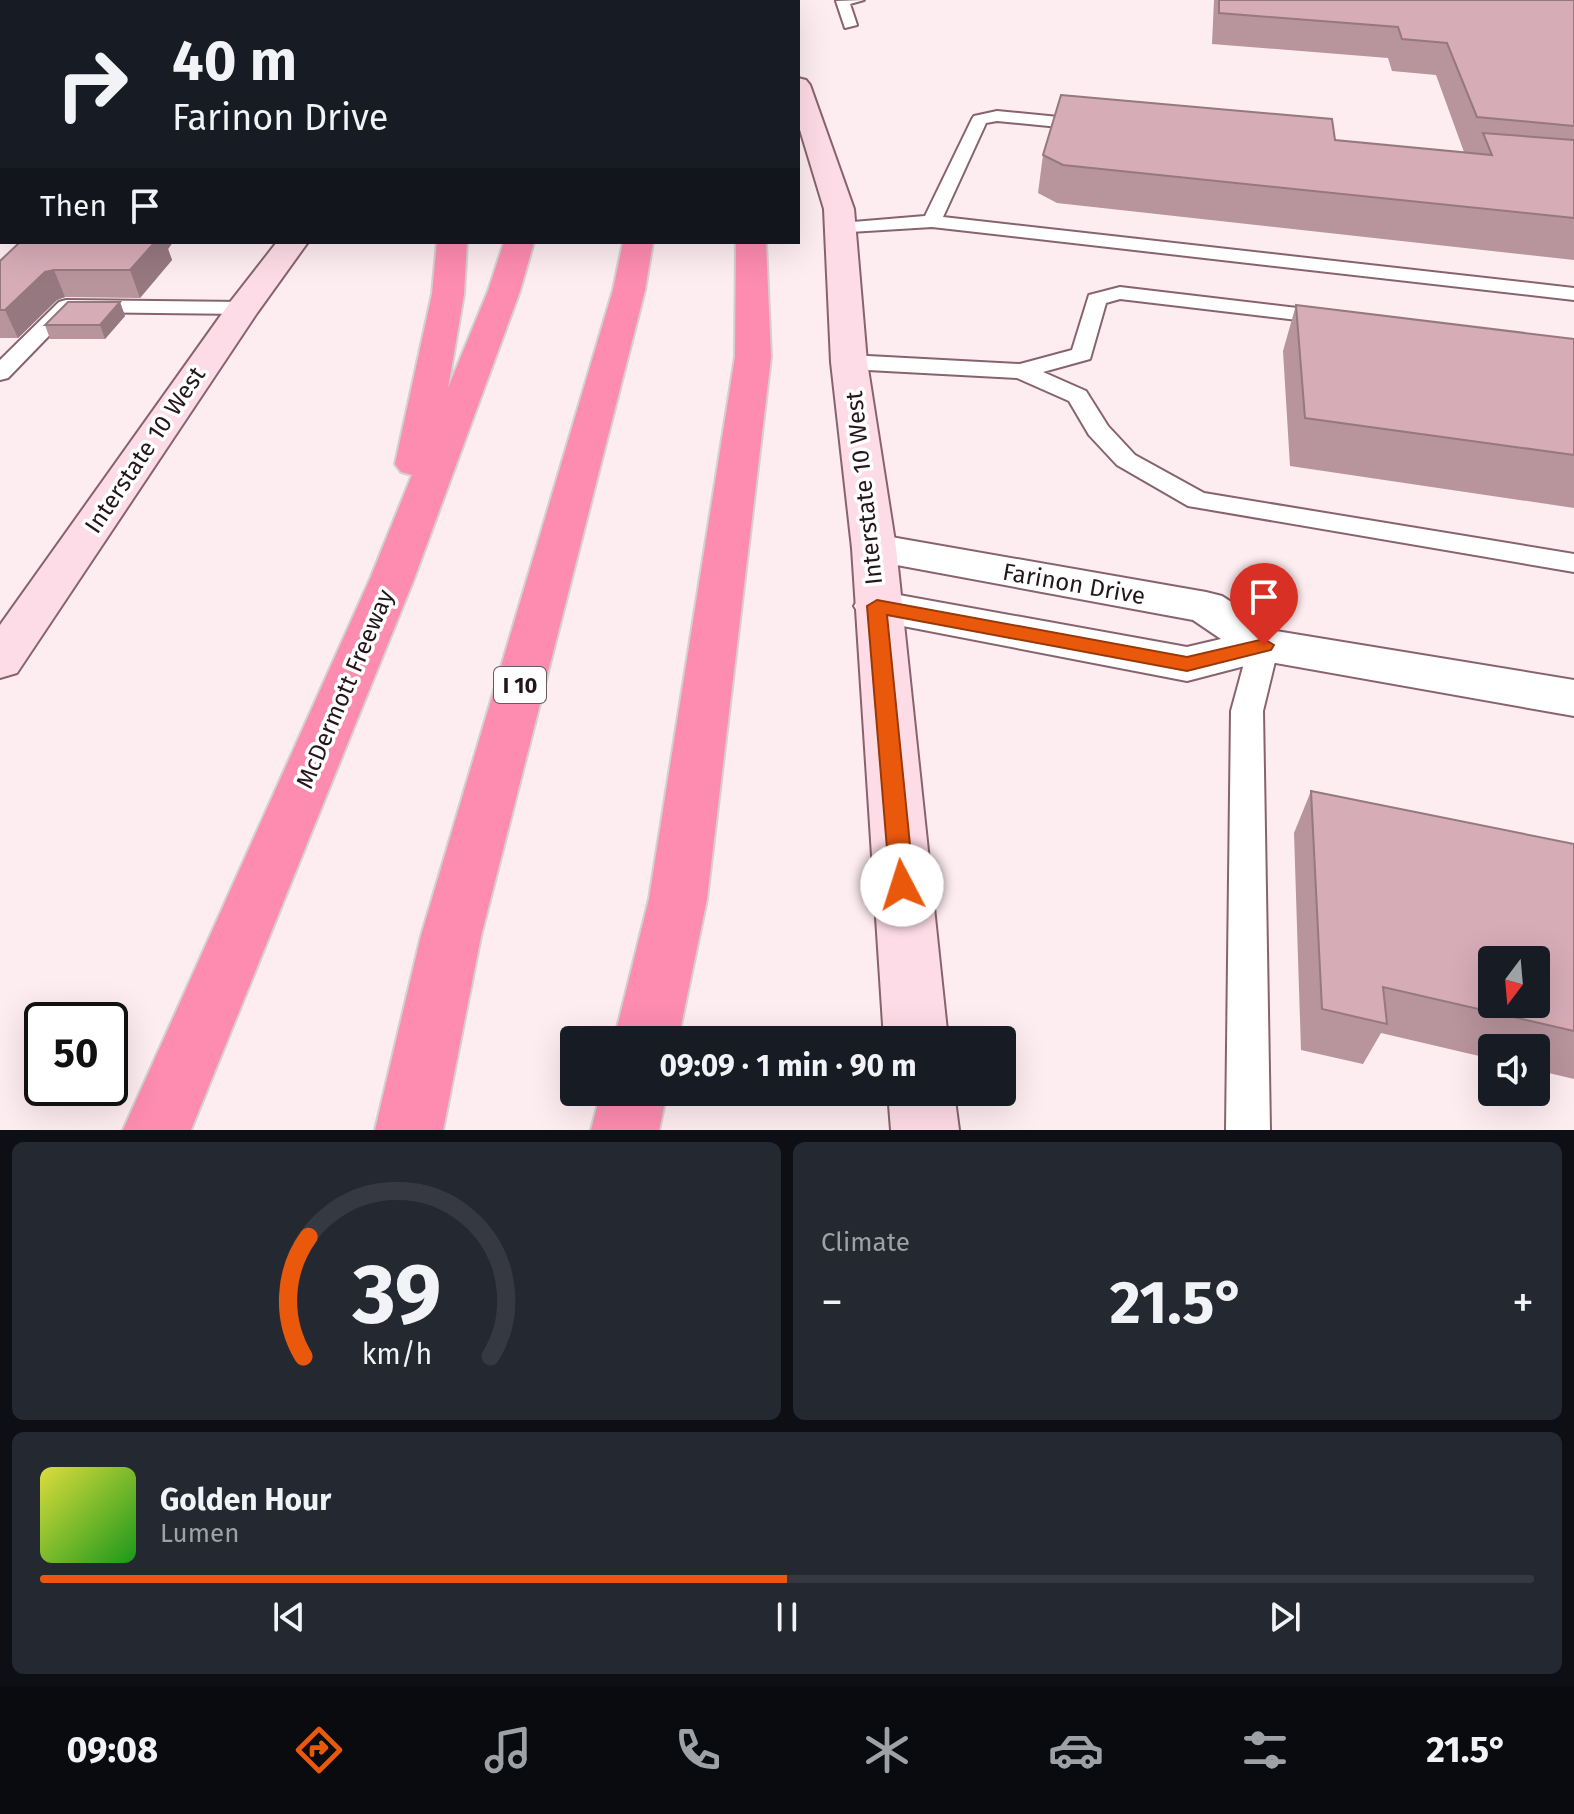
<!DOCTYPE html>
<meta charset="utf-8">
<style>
:root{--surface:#171b24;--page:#242831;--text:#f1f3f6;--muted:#9ea1a6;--line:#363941;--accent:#ea580c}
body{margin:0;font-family:"Fira Sans",sans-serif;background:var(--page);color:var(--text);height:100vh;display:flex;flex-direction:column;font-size:30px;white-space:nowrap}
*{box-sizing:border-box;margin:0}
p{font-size:26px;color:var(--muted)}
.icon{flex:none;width:44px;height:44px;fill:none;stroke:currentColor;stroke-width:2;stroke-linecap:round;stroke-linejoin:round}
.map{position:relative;height:1130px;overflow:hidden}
.drawer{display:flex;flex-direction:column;gap:12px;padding:12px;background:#0d0f14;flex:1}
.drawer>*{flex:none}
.guide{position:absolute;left:0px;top:0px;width:800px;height:244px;box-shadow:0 8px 32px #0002;background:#171b24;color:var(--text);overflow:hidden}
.needle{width:52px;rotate:196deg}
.fabs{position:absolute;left:1478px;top:946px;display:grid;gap:16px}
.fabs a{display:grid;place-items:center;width:72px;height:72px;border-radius:8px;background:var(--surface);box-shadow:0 8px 32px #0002;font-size:40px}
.speed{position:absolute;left:24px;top:1002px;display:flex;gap:16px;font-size:40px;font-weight:700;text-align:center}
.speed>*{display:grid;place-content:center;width:104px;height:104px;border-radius:50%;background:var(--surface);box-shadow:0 8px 32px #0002;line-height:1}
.speed .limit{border:4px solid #111;border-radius:12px;background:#fff;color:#111}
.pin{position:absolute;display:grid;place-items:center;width:68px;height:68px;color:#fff;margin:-82px -34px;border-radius:50% 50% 50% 0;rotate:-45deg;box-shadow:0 0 8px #0007}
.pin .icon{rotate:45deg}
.me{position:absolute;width:88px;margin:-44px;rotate:355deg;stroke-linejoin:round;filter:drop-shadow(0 0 6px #0008)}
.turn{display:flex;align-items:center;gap:28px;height:168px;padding:0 40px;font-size:36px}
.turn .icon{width:104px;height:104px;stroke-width:2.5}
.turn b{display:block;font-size:56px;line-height:68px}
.then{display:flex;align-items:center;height:76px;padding:0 40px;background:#0003;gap:16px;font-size:30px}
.big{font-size:60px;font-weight:700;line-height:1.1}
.drawer .widget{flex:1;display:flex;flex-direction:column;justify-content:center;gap:12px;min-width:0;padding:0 28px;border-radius:12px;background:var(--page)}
.drawer .dial{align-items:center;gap:0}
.dial svg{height:208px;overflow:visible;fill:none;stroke:var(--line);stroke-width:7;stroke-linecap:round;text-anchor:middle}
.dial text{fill:var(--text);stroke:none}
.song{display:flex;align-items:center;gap:24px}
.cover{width:96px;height:96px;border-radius:12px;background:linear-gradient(135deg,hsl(60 70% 55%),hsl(120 70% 35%))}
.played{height:8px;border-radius:4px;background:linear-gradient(90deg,var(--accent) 50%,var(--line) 50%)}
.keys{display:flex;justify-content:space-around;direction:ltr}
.heat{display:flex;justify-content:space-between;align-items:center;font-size:44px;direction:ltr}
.drawer .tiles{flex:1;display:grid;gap:12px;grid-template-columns:1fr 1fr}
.widget:last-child{grid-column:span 2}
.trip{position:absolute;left:560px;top:1026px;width:456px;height:80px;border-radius:8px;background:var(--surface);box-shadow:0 8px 32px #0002;font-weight:700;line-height:80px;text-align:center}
.dock{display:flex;height:128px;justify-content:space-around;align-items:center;background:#090b0e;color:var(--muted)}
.dock .icon{width:56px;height:56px}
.dock .on{color:var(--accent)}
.dock b{font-size:36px;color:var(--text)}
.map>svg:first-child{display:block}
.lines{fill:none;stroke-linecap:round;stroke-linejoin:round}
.service-casing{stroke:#87646d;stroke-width:4}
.minor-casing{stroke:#87646d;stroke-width:4}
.secondary-casing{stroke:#87646d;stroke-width:4}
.motorway-casing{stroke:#d3d0d1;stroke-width:4}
.service{fill:#fff;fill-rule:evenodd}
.minor{fill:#fff;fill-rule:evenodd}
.secondary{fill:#fedce7;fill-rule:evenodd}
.motorway{fill:#fd8cb0;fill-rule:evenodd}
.wall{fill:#b8949d}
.shaded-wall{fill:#967880}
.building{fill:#d6acb7;stroke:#967880;stroke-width:2;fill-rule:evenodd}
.route{fill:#ea580c;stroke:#983908;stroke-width:2}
.labels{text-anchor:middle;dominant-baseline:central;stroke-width:7;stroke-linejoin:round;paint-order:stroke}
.shield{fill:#fff;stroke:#665c5f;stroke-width:2}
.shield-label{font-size:22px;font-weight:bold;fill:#24161a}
.street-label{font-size:24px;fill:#24161a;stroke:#fff}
</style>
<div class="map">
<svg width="1574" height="1130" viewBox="0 0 1574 1130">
<rect width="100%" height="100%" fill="#fdecf0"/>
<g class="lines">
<!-- service casing -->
<g class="service-casing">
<path id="service" d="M864,0L850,4L857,25L845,28L836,1Z
M0,1L6,2H2V9Z
M997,111L1089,120L1097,125L1089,130L997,121L986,123L943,217L1574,288V300L932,227L834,233L831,229L841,223L925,216L972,119L974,116Z
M0,162H2L0,173Z
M0,199H2V211H0Z
M1120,287L1331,312L1342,318L1331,324L1120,299L1106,303L1090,359L1043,372L1086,391L1108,426L1135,455L1204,493L1574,554V572L1188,506L1117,465L1089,435L1069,401L1017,378L849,369L841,367L838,362L841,357L849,355L1020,364L1072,350L1089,295Z
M66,300L243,302L254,308L243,314L72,312L8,378L0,380V360L59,302Z
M1264,635L1275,638L1279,645L1263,711L1270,1130H1226L1231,711L1249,645L1253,638Z"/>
</g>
<!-- minor casing -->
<g class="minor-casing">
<path id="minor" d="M874,534L1206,592L1222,596L1276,631L1574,680V716L1264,661L1187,681L877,621L861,617L854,606L861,595L877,591L1187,647L1221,639L1193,620L859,558L852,548L859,538Z"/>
</g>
<!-- secondary casing -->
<g class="secondary-casing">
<path id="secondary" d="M759,0H779L780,2H760Z
M798,78L806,80L810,85L854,209L867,362L896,548L948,1040H884L852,548L831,362L824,209L798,123Z
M277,242H308L257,313L17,673L0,678V625L231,301Z
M888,1092H954L959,1130H891Z"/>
</g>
<!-- motorway casing -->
<g class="motorway-casing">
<path id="motorway" d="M479,0H499V2H479Z
M572,0H592V2H572Z
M646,0H666V2H646Z
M437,242H467L464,294L448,388L488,291L504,242H534L520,291L414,579L191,1130H123L370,579L412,475L401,472L395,464L432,294Z
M623,242H653L645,290L481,936L443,1130H375L421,936L613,290Z
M736,242H766L771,357L707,899L678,1040H614L649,899L735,357Z
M601,1092H667L659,1130H591Z"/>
</g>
<!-- service -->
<use href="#service" class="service"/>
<!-- minor -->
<use href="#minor" class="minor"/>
<!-- secondary -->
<use href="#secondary" class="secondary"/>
<!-- motorway -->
<use href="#motorway" class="motorway"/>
</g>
<!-- wall -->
<path class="wall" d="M1214,0H1574V260L1057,203L1038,193L1043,155L1335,140L1464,152L1436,75L1392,71L1388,58L1212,44Z
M20,242H173L168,249L172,260L140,298L65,297L57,300L18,338H0V261Z
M120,302L125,316L105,339H50L45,325Z
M1296,305L1574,339V508L1290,466L1283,351Z
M1311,791L1574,844V1079L1536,1070V1048H1492V1059L1381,1033L1363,1064L1301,1050L1294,833Z"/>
<!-- shaded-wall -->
<path class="shaded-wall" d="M151,242H173L168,249L172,260L140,298L130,270Z
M54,270L65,297L57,300L18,338L5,310L45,272Z
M120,302L125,316L105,339L100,325Z"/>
<!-- building -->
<path class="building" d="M1219,0H1574V126L1477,117L1447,43L1402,39L1398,27L1219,13Z
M1061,95L1332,119L1335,140L1492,155L1483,133L1574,140V218L1063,165L1043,155Z
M20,242H155L130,270H54L45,272L5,310H0V261Z
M68,302H120L100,325H45Z
M1296,305L1574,339V455L1305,418Z
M1311,791L1574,844V1031L1383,987L1387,1024L1322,1009ZM1492,960H1536V1004H1492Z"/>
<!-- route -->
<path class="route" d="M877,600L1187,657L1264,639L1274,645L1271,650L1187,671L887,615L914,885L911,892L902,895L894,892L890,885L867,606Z"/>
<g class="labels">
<!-- shield labels -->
<rect class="shield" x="494" y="667" width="52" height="36" rx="6"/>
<g class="shield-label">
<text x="520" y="685">I 10</text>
</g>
<!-- street labels -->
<g class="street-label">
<text transform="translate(145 450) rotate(-56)">Interstate 10 West</text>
<text transform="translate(864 488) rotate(-96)">Interstate 10 West</text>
<text transform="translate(1074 584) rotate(10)">Farinon Drive</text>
<text transform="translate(345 689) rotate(-67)">McDermott Freeway</text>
</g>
</g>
</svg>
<div class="fabs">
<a><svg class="needle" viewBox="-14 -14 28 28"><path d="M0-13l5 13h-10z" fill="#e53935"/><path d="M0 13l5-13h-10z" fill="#9ea1a6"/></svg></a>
<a><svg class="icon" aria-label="sound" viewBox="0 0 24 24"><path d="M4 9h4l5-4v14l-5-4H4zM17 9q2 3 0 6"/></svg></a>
</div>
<div class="speed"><div class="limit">50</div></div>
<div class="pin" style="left:1264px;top:645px;background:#d93025"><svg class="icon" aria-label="arrive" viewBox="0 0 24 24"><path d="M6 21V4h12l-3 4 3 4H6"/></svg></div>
<svg class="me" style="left:902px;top:885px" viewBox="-20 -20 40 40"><circle r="19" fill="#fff"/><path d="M0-13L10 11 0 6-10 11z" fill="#ea580c"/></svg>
<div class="trip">09:09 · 1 min · 90 m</div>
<div class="guide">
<div class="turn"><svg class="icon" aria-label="right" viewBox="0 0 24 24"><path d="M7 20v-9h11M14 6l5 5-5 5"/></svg><div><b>40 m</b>Farinon Drive</div></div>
<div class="then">Then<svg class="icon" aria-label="arrive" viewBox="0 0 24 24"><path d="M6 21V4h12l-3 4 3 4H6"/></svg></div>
</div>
</div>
<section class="drawer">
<div class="tiles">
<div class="widget dial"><svg viewBox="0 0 100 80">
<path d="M14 69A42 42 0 1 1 86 69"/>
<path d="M14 69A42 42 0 0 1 16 23" stroke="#ea580c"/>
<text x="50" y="56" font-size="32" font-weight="700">39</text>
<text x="50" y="72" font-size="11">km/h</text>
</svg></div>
<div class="widget"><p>Climate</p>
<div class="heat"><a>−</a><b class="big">21.5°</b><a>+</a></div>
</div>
<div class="widget">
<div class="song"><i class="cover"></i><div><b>Golden Hour</b><p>Lumen</p></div></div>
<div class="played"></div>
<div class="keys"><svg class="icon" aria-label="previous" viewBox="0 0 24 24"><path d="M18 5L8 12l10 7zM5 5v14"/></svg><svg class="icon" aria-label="pause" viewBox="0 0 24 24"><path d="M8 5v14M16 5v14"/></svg><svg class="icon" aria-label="next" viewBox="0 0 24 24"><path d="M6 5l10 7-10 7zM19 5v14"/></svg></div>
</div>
</div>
</section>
<nav class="dock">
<b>09:08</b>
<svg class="icon on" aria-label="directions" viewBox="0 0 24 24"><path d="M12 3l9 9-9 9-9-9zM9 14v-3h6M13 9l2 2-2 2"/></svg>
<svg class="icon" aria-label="music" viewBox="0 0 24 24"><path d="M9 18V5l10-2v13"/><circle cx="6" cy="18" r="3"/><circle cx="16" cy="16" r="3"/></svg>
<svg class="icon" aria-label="phone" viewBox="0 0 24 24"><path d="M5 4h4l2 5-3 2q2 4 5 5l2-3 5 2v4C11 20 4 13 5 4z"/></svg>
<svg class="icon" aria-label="climate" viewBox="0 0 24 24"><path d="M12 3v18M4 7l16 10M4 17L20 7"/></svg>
<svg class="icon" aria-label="car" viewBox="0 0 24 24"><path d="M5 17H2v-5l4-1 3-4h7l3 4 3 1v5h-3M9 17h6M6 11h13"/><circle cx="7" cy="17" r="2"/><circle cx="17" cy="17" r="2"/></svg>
<svg class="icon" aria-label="filters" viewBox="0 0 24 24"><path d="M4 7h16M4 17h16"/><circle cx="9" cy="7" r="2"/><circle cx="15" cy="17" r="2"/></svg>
<b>21.5°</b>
</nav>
